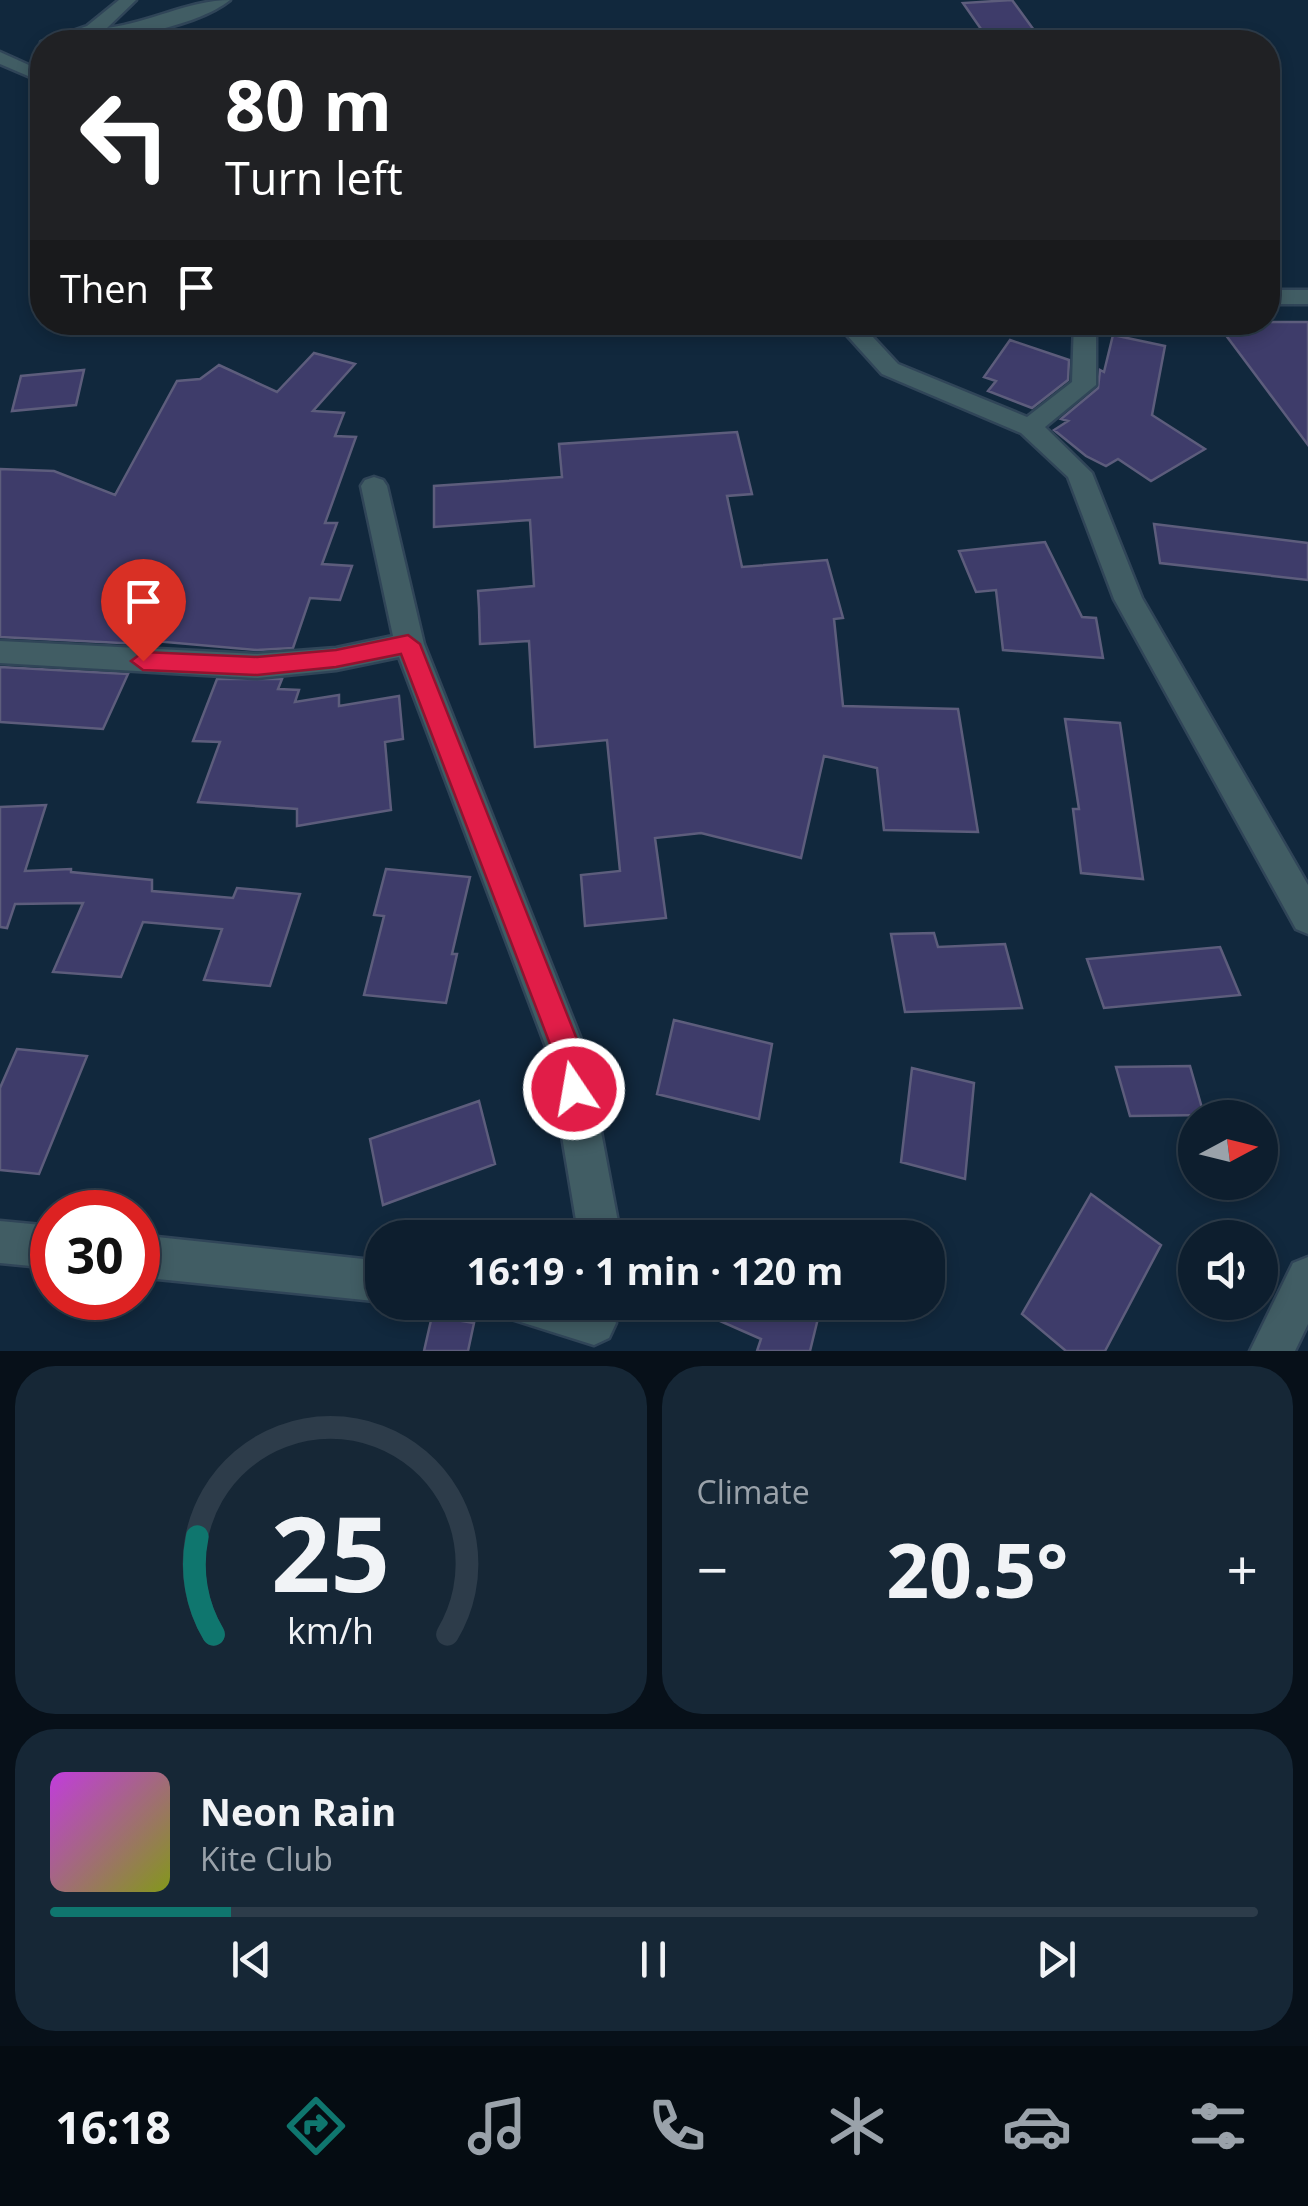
<!DOCTYPE html>
<meta charset="utf-8">
<style>
:root{--surface:#0d1e2e;--page:#162736;--text:#f1f3f6;--muted:#9aa2aa;--line:#2d3c4a;--accent:#0f766e}
body{margin:0;font-family:"Open Sans",sans-serif;background:var(--page);color:var(--text);height:100vh;display:flex;flex-direction:column;font-size:38px;white-space:nowrap}
*{box-sizing:border-box;margin:0}
p{font-size:32px;color:var(--muted)}
.icon{flex:none;width:55px;height:55px;fill:none;stroke:currentColor;stroke-width:2;stroke-linecap:round;stroke-linejoin:round}
.map{position:relative;height:1351px;overflow:hidden}
.details{display:flex;flex-direction:column;gap:15px;padding:15px;background:#071019;flex:1}
.details>*{flex:none}
.guide{position:absolute;left:30px;top:30px;width:1250px;height:305px;border-radius:40px;box-shadow:0 5px 15px #0003,0 0 0 2px var(--line);background:#202124;color:#fff;overflow:hidden}
.needle{width:65px;rotate:83deg}
.fabs{position:absolute;left:1178px;top:1100px;display:grid;gap:20px}
.fabs a{display:grid;place-items:center;width:100px;height:100px;border-radius:50%;background:var(--surface);box-shadow:0 5px 15px #0003,0 0 0 2px var(--line);font-size:50px}
.speed{position:absolute;left:30px;top:1190px;display:flex;gap:20px;font-size:50px;font-weight:700;text-align:center}
.speed>*{display:grid;place-content:center;width:130px;height:130px;border-radius:50%;background:var(--surface);box-shadow:0 5px 15px #0003,0 0 0 2px var(--line);line-height:1}
.speed .limit{border:15px solid #d22;background:#fff;color:#111}
.pin{position:absolute;display:grid;place-items:center;width:85px;height:85px;color:#fff;margin:-102px -42px;border-radius:50% 50% 50% 0;rotate:-45deg;box-shadow:0 0 10px #0007}
.pin .icon{rotate:45deg}
.me{position:absolute;width:110px;margin:-55px;rotate:348deg;stroke-linejoin:round;filter:drop-shadow(0 0 8px #0008)}
.turn{display:flex;align-items:center;gap:35px;height:210px;padding:0 30px;font-size:45px}
.turn .icon{width:130px;height:130px;stroke-width:2.5}
.turn b{display:block;font-size:70px;line-height:85px}
.then{display:flex;align-items:center;height:95px;padding:0 30px;background:#0003;gap:20px;font-size:38px}
.big{font-size:75px;font-weight:700;line-height:1.1}
.details .card{flex:1;display:flex;flex-direction:column;justify-content:center;gap:15px;min-width:0;padding:0 35px;border-radius:40px;background:var(--page)}
.details .dial{align-items:center;gap:0}
.dial svg{height:260px;overflow:visible;fill:none;stroke:var(--line);stroke-width:7;stroke-linecap:round;text-anchor:middle}
.dial text{fill:var(--text);stroke:none}
.song{display:flex;align-items:center;gap:30px}
.cover{width:120px;height:120px;border-radius:15px;background:linear-gradient(135deg,hsl(290 70% 55%),hsl(70 70% 35%))}
.played{height:10px;border-radius:5px;background:linear-gradient(90deg,var(--accent) 15%,var(--line) 15%)}
.keys{display:flex;justify-content:space-around;direction:ltr}
.heat{display:flex;justify-content:space-between;align-items:center;font-size:55px;direction:ltr}
.details .tiles{flex:1;display:grid;gap:15px;grid-template-columns:1fr 1fr}
.card:last-child{grid-column:span 2}
.trip{position:absolute;left:365px;top:1220px;width:580px;height:100px;border-radius:40px;background:var(--surface);box-shadow:0 5px 15px #0003,0 0 0 2px var(--line);font-weight:700;line-height:100px;text-align:center}
.tab-bar{display:flex;height:160px;justify-content:space-around;align-items:center;background:#050c12;color:var(--muted)}
.tab-bar .icon{width:70px;height:70px}
.tab-bar .selected{color:var(--accent)}
.tab-bar b{font-size:45px;color:var(--text)}
.map>svg:first-child{display:block}
.building{fill:#3e3c6a;stroke:#5d5d7c;stroke-width:2.5}
.lines{fill:none;stroke-linecap:round;stroke-linejoin:round}
.minor-casing{stroke:#304558;stroke-width:5}
.minor{fill:#415d64;fill-rule:evenodd}
.route{fill:#e11d48;stroke:#92132f;stroke-width:2.5}
</style>
<div class="map">
<svg width="1308" height="1351" viewBox="0 0 1308 1351">
<rect width="100%" height="100%" fill="#11283d"/>
<!-- building -->
<path class="building" d="M1012,0L1039,37L990,42L963,3Z
M1216,322H1308V445Z
M1113,335L1165,346L1152,415L1205,449L1151,481L1118,459L1106,466L1086,456L1054,430L1068,421L1061,419L1098,388L1100,370L1104,372Z
M1010,340L1069,360L1068,380L1032,408L988,391L996,381L984,377Z
M314,353L355,364L313,411L344,413L335,436L356,437L325,523H337L322,564L352,566L340,600L310,598L293,648L257,650L143,640L141,644L0,637V469L54,471L115,495L177,381L200,379L219,365L277,392Z
M84,370L76,405L12,411L21,376Z
M737,432L752,494L727,496L742,567L827,560L843,618L834,619L843,706L958,709L978,832L884,830L877,768L824,756L801,858L701,833L655,838L666,918L585,926L581,875L620,871L607,740L535,747L529,641L480,644L479,608L478,591L534,586L530,520L434,527V486L562,477L559,444Z
M1154,524L1308,543V580L1160,563Z
M1045,542L1082,617L1096,618L1103,658L1003,650L996,590L976,592L959,551Z
M0,667L128,674L103,729L0,722Z
M217,679H282L278,689L299,690L295,702L339,695V706L399,696L403,739L385,742L391,810L297,826V809L198,802L220,742L193,741Z
M1065,719L1120,723L1143,879L1081,873L1073,809H1079Z
M46,805L25,871L71,869V872L152,880V891L233,898L237,888L300,894L270,986L204,980L222,929L143,922L121,977L53,972L83,903L15,904L7,928L0,927V807Z
M386,869L470,877L452,954H457L446,1003L364,995L384,916L374,915Z
M934,933L938,947L1005,944L1022,1008L905,1012L891,934Z
M1220,947L1240,995L1104,1008L1087,959Z
M674,1020L772,1044L759,1119L657,1094Z
M17,1049L87,1056L39,1174L0,1170V1088Z
M1190,1066L1204,1115L1130,1116L1116,1067Z
M912,1068L974,1083L965,1179L901,1162Z
M479,1101L495,1164L383,1205L370,1139Z
M1091,1194L1161,1245L1105,1351H1066L1022,1314Z
M677,1302H822L810,1351H757L761,1339Z
M432,1316L474,1323L468,1351H424Z"/>
<g class="lines">
<!-- minor casing -->
<g class="minor-casing">
<path id="minor" d="M119,0H136L107,28C149,23 189,0 230,0C192,31 82,47 41,42L87,26Z
M0,52L42,71V82L0,64Z
M1268,290H1308V304H1268Z
M835,322H859L898,364L1027,417L1072,382L1074,322H1096V385L1045,427L1092,473L1142,598L1308,885V934L1296,929L1114,599L1068,477L1021,433L882,374Z
M374,477L383,480L387,486L424,644L586,1052L621,1238H579L548,1052L399,657L336,670L257,678L0,663V641L257,654L336,648L393,636L361,486L365,480Z
M0,1221L52,1226V1268L0,1263Z
M138,1235L382,1261L384,1302L138,1277Z
M1308,1257V1324L1295,1351H1250L1293,1263Z
M499,1302H597L609,1308L616,1323L609,1338L594,1345L505,1317Z"/>
</g>
<!-- minor -->
<use href="#minor" class="minor"/>
</g>
<!-- route -->
<path class="route" d="M408,635L420,644L582,1052L588,1089L584,1099L574,1103L563,1099L553,1052L401,654L336,667L257,675L143,670L131,661L143,652L257,657L336,650Z"/>
</svg>
<div class="fabs">
<a><svg class="needle" viewBox="-14 -14 28 28"><path d="M0-13l5 13h-10z" fill="#e53935"/><path d="M0 13l5-13h-10z" fill="#9aa2aa"/></svg></a>
<a><svg class="icon" aria-label="sound" viewBox="0 0 24 24"><path d="M4 9h4l5-4v14l-5-4H4zM17 9q2 3 0 6"/></svg></a>
</div>
<div class="speed"><div class="limit">30</div></div>
<div class="pin" style="left:143px;top:661px;background:#d93025"><svg class="icon" aria-label="arrive" viewBox="0 0 24 24"><path d="M6 21V4h12l-3 4 3 4H6"/></svg></div>
<svg class="me" style="left:574px;top:1089px" viewBox="-20 -20 40 40"><circle r="17" fill="#e11d48" stroke="#fff" stroke-width="3"/><path d="M0-11L8 9 0 5-8 9z" fill="#fff"/></svg>
<div class="trip">16:19 · 1 min · 120 m</div>
<div class="guide">
<div class="turn"><svg class="icon" aria-label="left" viewBox="0 0 24 24"><path d="M17 20v-9H6M10 6l-5 5 5 5"/></svg><div><b>80 m</b>Turn left</div></div>
<div class="then">Then<svg class="icon" aria-label="arrive" viewBox="0 0 24 24"><path d="M6 21V4h12l-3 4 3 4H6"/></svg></div>
</div>
</div>
<section class="details">
<div class="tiles">
<div class="card dial"><svg viewBox="0 0 100 80">
<path d="M14 69A42 42 0 1 1 86 69"/>
<path d="M14 69A42 42 0 0 1 9 39" stroke="#0f766e"/>
<text x="50" y="56" font-size="32" font-weight="700">25</text>
<text x="50" y="72" font-size="11">km/h</text>
</svg></div>
<div class="card"><p>Climate</p>
<div class="heat"><a>−</a><b class="big">20.5°</b><a>+</a></div>
</div>
<div class="card">
<div class="song"><i class="cover"></i><div><b>Neon Rain</b><p>Kite Club</p></div></div>
<div class="played"></div>
<div class="keys"><svg class="icon" aria-label="previous" viewBox="0 0 24 24"><path d="M18 5L8 12l10 7zM5 5v14"/></svg><svg class="icon" aria-label="pause" viewBox="0 0 24 24"><path d="M8 5v14M16 5v14"/></svg><svg class="icon" aria-label="next" viewBox="0 0 24 24"><path d="M6 5l10 7-10 7zM19 5v14"/></svg></div>
</div>
</div>
</section>
<nav class="tab-bar">
<b>16:18</b>
<svg class="icon selected" aria-label="directions" viewBox="0 0 24 24"><path d="M12 3l9 9-9 9-9-9zM9 14v-3h6M13 9l2 2-2 2"/></svg>
<svg class="icon" aria-label="music" viewBox="0 0 24 24"><path d="M9 18V5l10-2v13"/><circle cx="6" cy="18" r="3"/><circle cx="16" cy="16" r="3"/></svg>
<svg class="icon" aria-label="phone" viewBox="0 0 24 24"><path d="M5 4h4l2 5-3 2q2 4 5 5l2-3 5 2v4C11 20 4 13 5 4z"/></svg>
<svg class="icon" aria-label="climate" viewBox="0 0 24 24"><path d="M12 3v18M4 7l16 10M4 17L20 7"/></svg>
<svg class="icon" aria-label="car" viewBox="0 0 24 24"><path d="M5 17H2v-5l4-1 3-4h7l3 4 3 1v5h-3M9 17h6M6 11h13"/><circle cx="7" cy="17" r="2"/><circle cx="17" cy="17" r="2"/></svg>
<svg class="icon" aria-label="filters" viewBox="0 0 24 24"><path d="M4 7h16M4 17h16"/><circle cx="9" cy="7" r="2"/><circle cx="15" cy="17" r="2"/></svg>
</nav>
